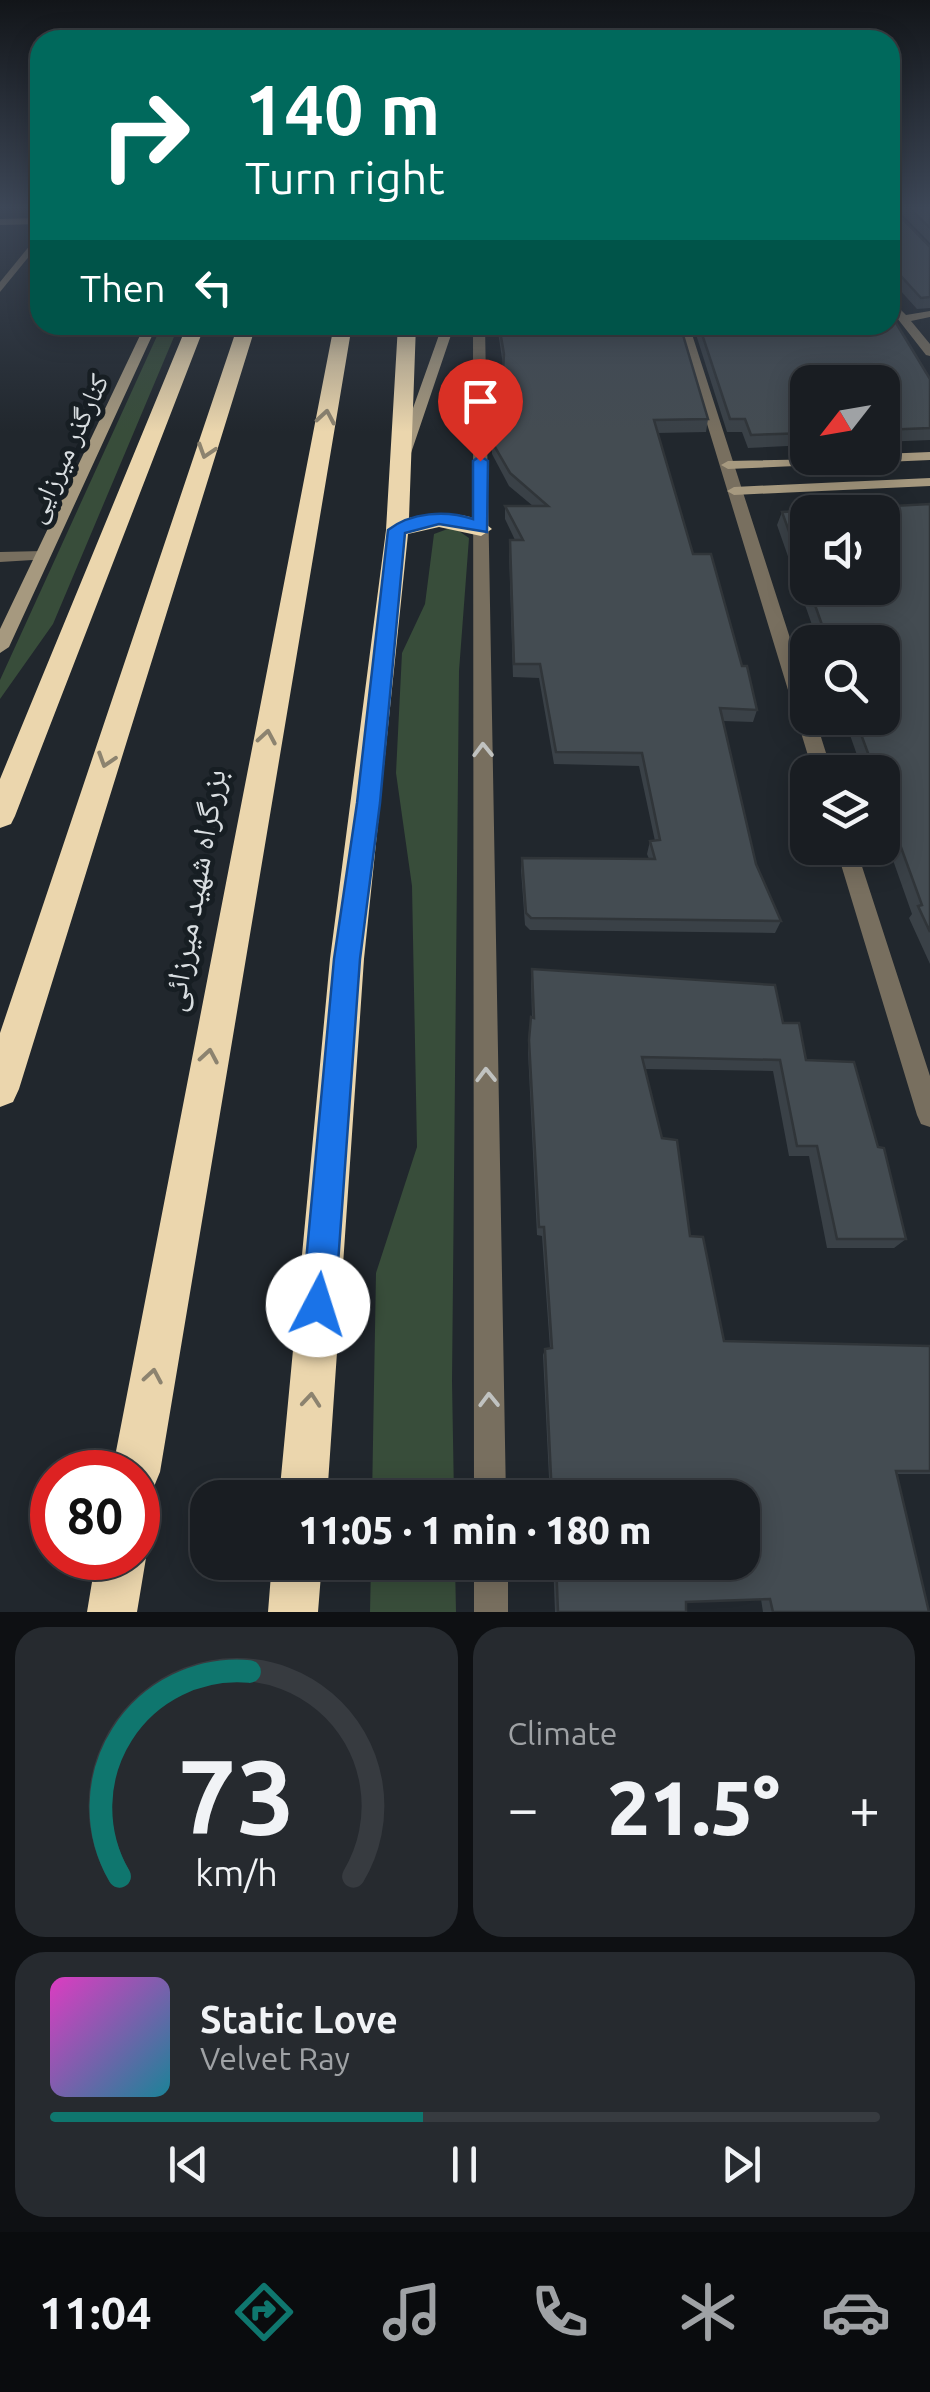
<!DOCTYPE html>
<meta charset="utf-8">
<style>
:root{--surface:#191d22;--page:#262a2f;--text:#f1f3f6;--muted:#9fa2a5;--line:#373b40;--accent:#0f766e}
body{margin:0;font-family:Ubuntu,"Noto Naskh Arabic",sans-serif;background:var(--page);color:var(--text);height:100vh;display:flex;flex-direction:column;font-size:38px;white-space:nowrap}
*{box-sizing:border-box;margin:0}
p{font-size:32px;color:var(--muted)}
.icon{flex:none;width:55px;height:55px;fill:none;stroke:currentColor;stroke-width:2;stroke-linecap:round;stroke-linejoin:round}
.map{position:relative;height:1612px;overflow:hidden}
.details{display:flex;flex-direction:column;gap:15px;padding:15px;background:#0e1013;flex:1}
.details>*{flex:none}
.hud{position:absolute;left:30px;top:30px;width:870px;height:305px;border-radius:30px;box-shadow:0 5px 25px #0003,0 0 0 2px var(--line);background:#00695c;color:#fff;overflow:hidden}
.needle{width:65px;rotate:239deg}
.controls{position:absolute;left:790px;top:365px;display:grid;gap:20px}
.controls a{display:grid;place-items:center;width:110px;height:110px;border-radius:20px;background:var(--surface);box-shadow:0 5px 25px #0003,0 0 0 2px var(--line);font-size:50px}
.speed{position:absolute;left:30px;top:1450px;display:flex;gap:20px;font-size:50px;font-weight:700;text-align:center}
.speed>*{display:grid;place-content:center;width:130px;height:130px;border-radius:50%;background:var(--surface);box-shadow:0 5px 25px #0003,0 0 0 2px var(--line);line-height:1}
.speed .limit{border:15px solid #d22;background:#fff;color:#111}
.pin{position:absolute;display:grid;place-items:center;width:85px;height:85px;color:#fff;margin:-102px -42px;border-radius:50% 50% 50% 0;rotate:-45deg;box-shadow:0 0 10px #0007}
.pin .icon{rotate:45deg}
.me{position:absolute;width:110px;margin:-55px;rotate:5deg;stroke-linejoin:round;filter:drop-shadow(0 0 8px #0008)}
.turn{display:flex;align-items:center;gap:35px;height:210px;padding:0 50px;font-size:45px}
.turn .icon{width:130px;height:130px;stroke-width:2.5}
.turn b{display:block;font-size:70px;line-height:85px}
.then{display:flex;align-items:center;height:95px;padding:0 50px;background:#0003;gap:20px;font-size:38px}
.big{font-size:75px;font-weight:800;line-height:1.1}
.details .card{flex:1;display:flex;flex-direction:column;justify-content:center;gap:15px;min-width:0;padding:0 35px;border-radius:30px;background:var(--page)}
.details .dial{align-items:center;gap:0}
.dial svg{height:260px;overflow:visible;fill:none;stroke:var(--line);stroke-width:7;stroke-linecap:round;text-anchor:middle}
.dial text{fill:var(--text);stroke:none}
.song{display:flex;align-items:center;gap:30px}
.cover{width:120px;height:120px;border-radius:15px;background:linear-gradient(135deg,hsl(310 70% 55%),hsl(190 70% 35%))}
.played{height:10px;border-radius:5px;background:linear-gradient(90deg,var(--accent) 45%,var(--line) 45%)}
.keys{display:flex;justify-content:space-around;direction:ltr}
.heat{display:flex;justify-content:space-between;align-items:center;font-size:55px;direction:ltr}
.details .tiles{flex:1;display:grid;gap:15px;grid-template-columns:1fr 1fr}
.card:last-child{grid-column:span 2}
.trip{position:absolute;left:190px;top:1480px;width:570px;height:100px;border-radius:30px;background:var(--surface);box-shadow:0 5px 25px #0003,0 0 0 2px var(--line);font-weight:800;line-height:100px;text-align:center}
.tabs{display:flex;height:160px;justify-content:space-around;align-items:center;background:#0a0c0e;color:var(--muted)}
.tabs .icon{width:70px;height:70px}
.tabs .active{color:var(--accent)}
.tabs b{font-size:45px;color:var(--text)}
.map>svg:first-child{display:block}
.green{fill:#384d3a}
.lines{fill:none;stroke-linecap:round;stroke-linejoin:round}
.street{fill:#786f5f;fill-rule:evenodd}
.secondary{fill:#a6997f;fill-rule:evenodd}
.highway{fill:#ebd6ad;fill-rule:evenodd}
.wall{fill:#3a4147;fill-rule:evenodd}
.building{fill:#444c52;stroke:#303539;stroke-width:2.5}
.oneway{stroke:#8c836f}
.oneway2{stroke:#c0c2c0}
.route{fill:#1a73e8;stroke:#114b97;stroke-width:2.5}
.labels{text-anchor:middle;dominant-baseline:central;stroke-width:10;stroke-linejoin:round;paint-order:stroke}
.far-street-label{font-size:28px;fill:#d8dde0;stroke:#171e23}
.street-label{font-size:32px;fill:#d8dde0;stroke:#171e23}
</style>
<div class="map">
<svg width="930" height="1612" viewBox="0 0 930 1612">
<rect width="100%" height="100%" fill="#21272d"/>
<!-- green -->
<path class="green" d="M162,325H179L53,624L0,699V680Z
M453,527L469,538L459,671L452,1381L454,1497L372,1498L376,1273L417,1147L412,886L396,773L402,653L425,604L434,534Z
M371,1563H455L456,1612H370Z"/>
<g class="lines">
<!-- street -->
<path class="street" d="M40,218V224L0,225V219Z
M40,233V243L0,292V282Z
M890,299L906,315L930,311V317L911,321L930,344V356L926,355L890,309Z
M473,325H485L506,1498H474Z
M677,325H689L808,694V718H815L832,772H813Z
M43,551L49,553V559L0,562V552Z
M836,848H856L930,1076V1127L921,1124L917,1115Z
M474,1562H508V1612H474Z"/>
<!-- secondary -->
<path class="secondary" d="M145,325H157L9,647L0,653V629Z
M438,325H450L451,335L411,453L399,456L397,453L439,335Z
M930,452V460L728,469L721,465L728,461L882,458V454Z
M930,478V486L734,495L727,491L734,487Z"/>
<!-- highway -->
<path class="highway" d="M187,325H205L15,816L11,824L0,828V779Z
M238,325H256L19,1089L13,1102L0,1107V1033Z
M334,325H352L160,1472L153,1489L138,1495V1472H112Z
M398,325H416L409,518C434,512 472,510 492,529L481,536L439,527L408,534L364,959L327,1498H279L330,959L386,530Z
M138,1540L146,1558L137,1612H87L96,1558H138Z
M272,1562H322L318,1612H268Z"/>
</g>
<!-- wall -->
<path class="wall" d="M890,206L930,247V308L917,309L890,279Z
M894,206H930V243Z
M497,325H680L708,419L706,432L657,433L693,554L742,666L757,710L753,722L723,721L756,864L781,921L775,933L530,930L525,925L521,870L522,858L649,859L647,854L650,841H655L639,766L554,764L539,678L513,677L509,553L510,540H515L505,519V506H533L509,486L492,454V442L500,429L503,365Z
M693,325H890L930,379V440L882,442V382H808V445L748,448L742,432H727Z
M930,504V964L909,918L912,914L882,829V772H863L844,718H882V642H818L777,525L782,512ZM808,512L882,588H808Z
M532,969L783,1023L806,1060L878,1147L906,1239L894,1248H827L809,1156H789L773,1071L645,1069L662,1138L690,1236L724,1341L930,1346V1474H897L929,1612H763L761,1599L686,1602V1612H555L553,1562H742V1498H550L543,1355L545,1349L550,1348L542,1236L537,1235L528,1052L529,1029L532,1017L531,982Z"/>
<!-- building -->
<path class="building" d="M890,206L930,247V297L921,298L890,264Z
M908,206H930V228Z
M890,313L930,379V428L882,430V382H808V433L751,435L745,419H730L699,325H890Z
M499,325H680L708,419L654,420L693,554H711L742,666H747L757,710L720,708L756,864L781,921L531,918L526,913L522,858L655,859L650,841L660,840L642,753L556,752L540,664H514L510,540H523L505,506H548L510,473L492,442L504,424L500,416L504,354Z
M930,504V932L918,906L922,905L882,795V772H875L855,718H882V642H828L809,588H882V512H808V584L782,512Z
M532,969L775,985L783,1023H799L806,1060L854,1062L878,1147L884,1148L906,1239H837L817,1146H797L780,1060L642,1057L662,1138L677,1140L690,1236L703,1237L724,1341L930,1346V1471H896L929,1612H773L770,1599L686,1602V1612H558L556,1562H742V1498H552L545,1349L552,1348L544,1227H539L529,1040L531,1017L534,1018Z"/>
<!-- one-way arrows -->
<defs><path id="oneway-chevron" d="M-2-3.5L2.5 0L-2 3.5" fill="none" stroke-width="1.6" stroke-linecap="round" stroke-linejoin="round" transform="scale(2.5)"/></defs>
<g class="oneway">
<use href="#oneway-chevron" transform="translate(326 417) rotate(-80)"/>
<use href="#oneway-chevron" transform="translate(206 451) rotate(108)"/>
<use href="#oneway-chevron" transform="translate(267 737) rotate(-80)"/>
<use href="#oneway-chevron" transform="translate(106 760) rotate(108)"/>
<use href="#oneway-chevron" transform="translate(209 1056) rotate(-80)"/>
<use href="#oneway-chevron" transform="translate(153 1376) rotate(-80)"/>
<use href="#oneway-chevron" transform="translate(311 1400) rotate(-85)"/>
</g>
<g class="oneway2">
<use href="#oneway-chevron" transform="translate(483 750) rotate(-91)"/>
<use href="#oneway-chevron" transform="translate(486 1075) rotate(-91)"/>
<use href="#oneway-chevron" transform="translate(489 1400) rotate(-91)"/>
</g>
<!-- sky -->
<linearGradient id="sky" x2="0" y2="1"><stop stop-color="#121519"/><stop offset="0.48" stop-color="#3d4757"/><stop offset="1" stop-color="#3d4757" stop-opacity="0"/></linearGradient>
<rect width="930" height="432" fill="url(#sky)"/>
<!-- route -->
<path class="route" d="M480,456L488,461L487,532L439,524L405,533L380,803L360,959L335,1305L330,1317L318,1322L307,1317L302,1305L334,959L357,803L388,530C411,512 446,510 473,519V461Z"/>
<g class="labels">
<!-- far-street labels -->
<g class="far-street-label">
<text transform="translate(66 448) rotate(-65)">کنارگذر میرزایی</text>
</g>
<!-- street labels -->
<g class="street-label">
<text transform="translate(193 890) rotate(-80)">بزرگراه شهید میرزائی</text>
</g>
</g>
</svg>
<div class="controls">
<a><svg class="needle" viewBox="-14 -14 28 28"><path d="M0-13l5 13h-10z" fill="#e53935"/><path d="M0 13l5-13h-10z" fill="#9fa2a5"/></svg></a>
<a><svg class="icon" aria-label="sound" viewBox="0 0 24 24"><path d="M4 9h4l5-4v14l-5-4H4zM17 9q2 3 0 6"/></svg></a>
<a><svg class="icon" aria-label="search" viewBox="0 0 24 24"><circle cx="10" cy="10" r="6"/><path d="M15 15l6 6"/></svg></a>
<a><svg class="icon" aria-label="layers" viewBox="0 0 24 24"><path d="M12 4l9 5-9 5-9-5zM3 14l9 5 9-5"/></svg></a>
</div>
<div class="speed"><div class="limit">80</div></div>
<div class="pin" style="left:480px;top:461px;background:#d93025"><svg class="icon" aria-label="arrive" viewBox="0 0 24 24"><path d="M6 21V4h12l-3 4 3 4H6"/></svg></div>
<svg class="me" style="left:318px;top:1305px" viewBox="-20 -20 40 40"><circle r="19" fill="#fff"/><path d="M0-13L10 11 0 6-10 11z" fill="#1a73e8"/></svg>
<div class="trip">11:05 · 1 min · 180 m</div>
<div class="hud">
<div class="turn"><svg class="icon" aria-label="right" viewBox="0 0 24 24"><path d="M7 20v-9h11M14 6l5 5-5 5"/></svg><div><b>140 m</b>Turn right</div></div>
<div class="then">Then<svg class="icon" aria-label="left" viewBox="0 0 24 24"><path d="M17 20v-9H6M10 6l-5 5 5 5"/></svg></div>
</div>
</div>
<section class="details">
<div class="tiles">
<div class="card dial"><svg viewBox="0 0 100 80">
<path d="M14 69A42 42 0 1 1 86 69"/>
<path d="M14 69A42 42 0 0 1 54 6" stroke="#0f766e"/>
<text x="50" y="56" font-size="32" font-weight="700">73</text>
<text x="50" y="72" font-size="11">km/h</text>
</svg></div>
<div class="card"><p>Climate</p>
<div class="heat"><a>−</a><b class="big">21.5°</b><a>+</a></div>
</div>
<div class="card">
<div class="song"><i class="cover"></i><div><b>Static Love</b><p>Velvet Ray</p></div></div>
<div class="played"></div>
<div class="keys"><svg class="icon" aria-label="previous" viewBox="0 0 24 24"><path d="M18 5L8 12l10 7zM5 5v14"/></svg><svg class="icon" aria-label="pause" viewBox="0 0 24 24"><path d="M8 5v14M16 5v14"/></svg><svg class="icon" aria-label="next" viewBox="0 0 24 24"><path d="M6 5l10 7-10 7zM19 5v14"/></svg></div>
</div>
</div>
</section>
<nav class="tabs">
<b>11:04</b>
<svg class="icon active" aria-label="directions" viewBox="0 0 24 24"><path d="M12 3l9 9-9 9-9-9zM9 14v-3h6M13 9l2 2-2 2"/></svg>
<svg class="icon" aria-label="music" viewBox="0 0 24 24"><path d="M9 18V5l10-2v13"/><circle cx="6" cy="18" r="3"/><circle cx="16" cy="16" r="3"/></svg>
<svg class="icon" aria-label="phone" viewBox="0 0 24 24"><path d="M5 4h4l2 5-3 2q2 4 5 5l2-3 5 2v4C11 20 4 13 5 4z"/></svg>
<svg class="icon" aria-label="climate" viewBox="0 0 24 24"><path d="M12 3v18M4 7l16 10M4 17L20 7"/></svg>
<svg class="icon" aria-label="car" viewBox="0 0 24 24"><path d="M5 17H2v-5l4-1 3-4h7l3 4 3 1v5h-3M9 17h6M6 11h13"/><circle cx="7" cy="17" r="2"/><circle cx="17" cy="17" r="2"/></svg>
</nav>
